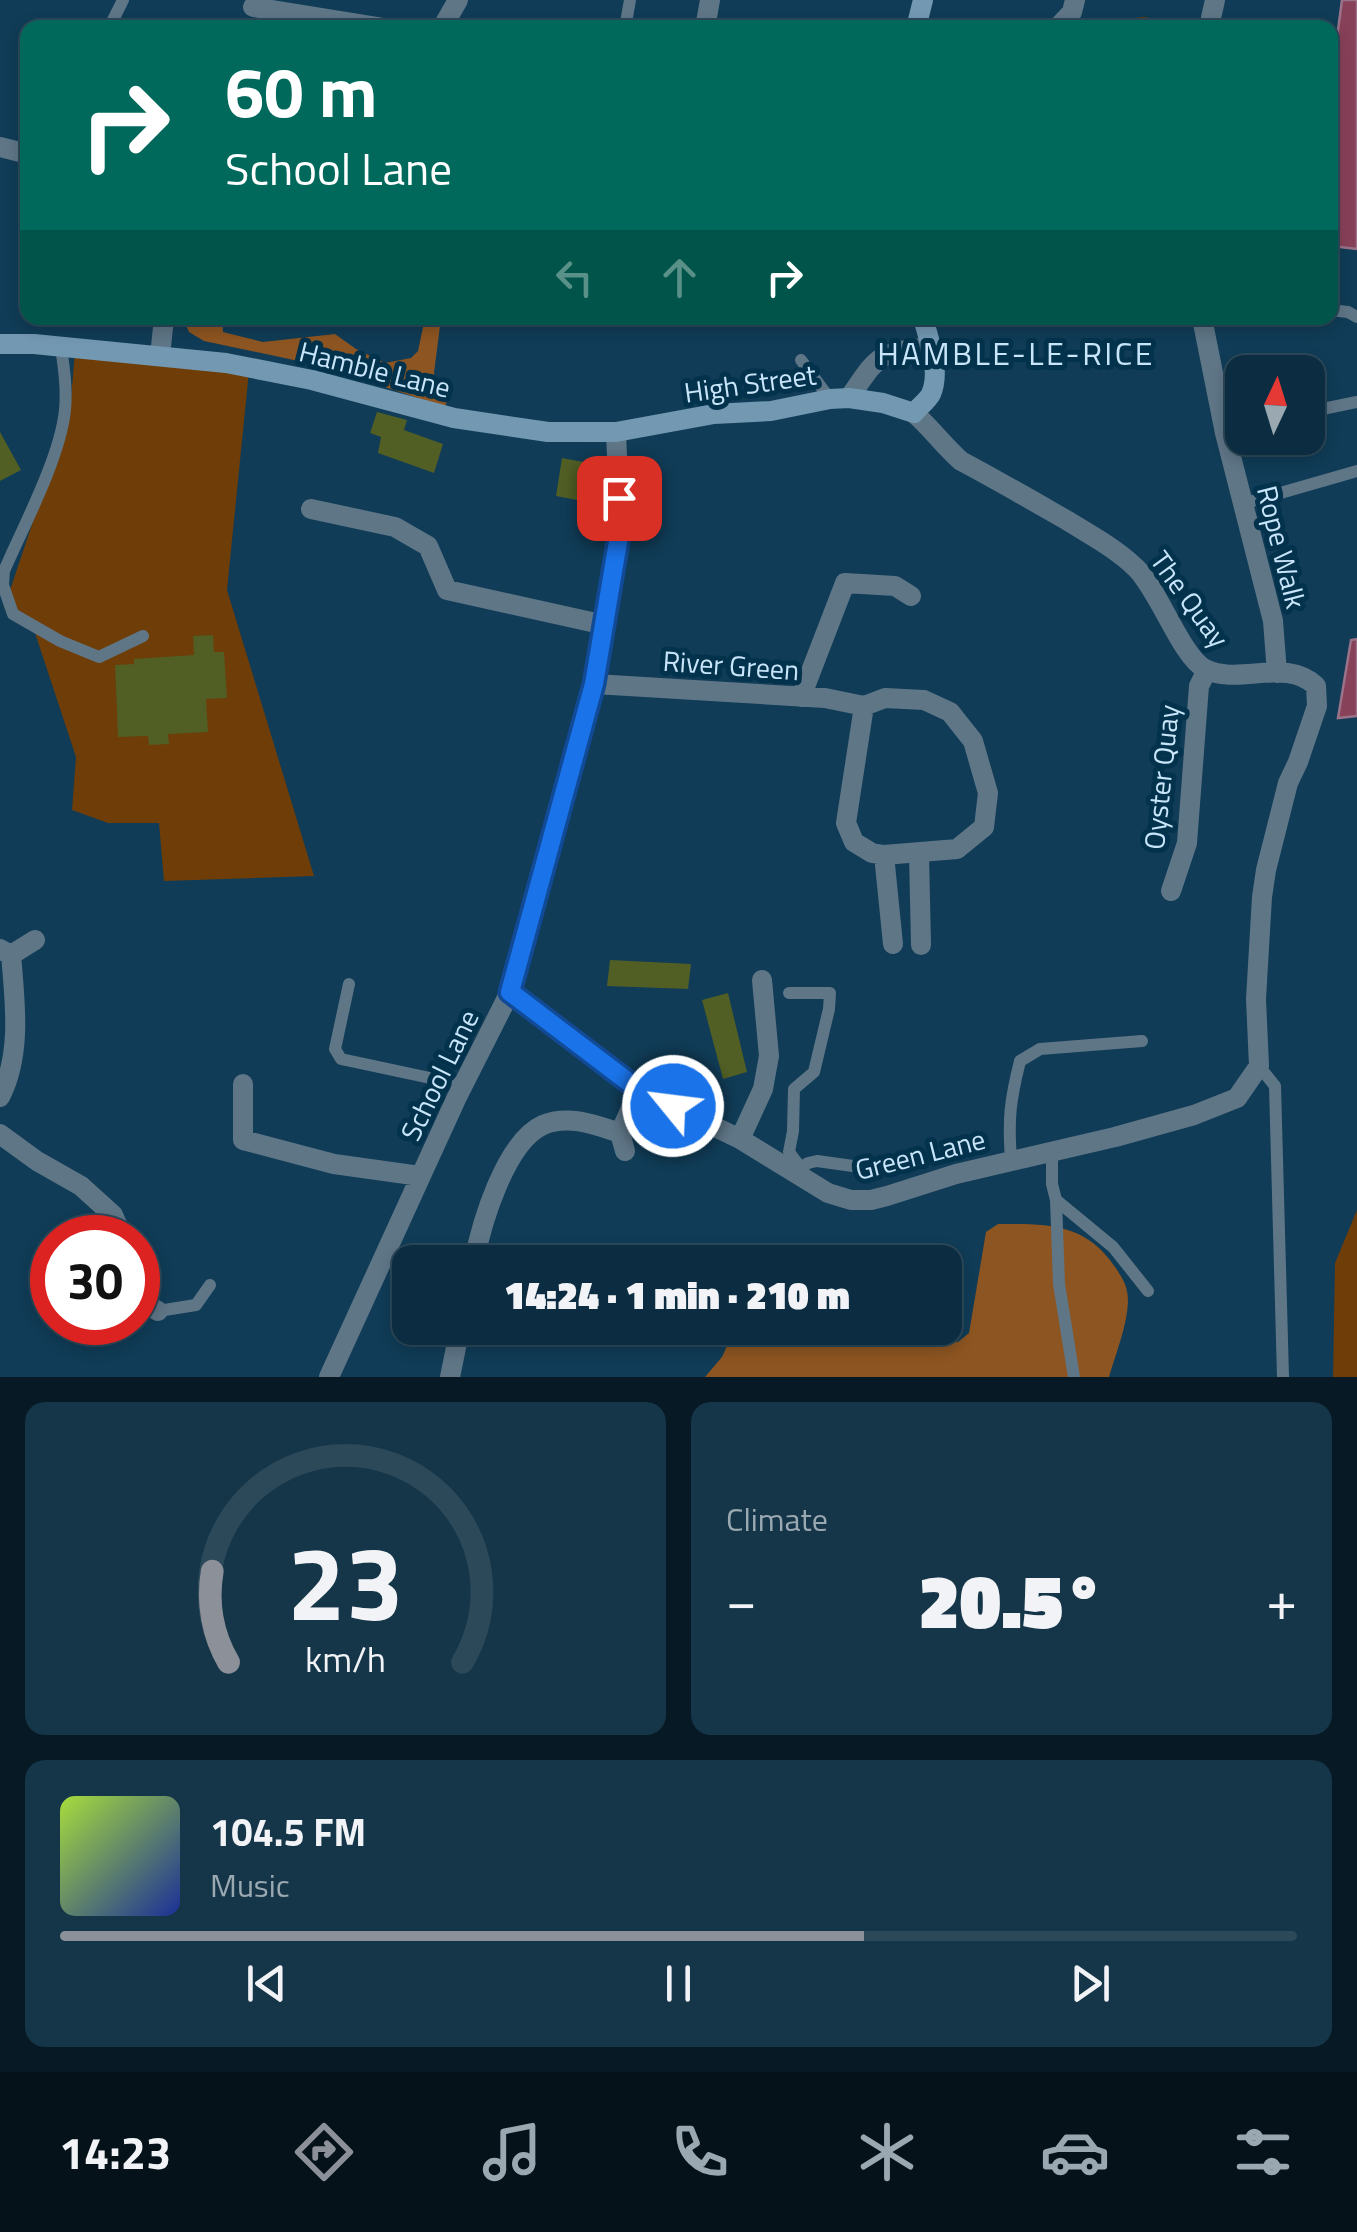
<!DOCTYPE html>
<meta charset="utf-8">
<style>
:root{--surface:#0c2d41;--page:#153548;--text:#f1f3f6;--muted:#9aa8b1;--line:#2c495a;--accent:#8c9099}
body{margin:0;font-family:"Titillium Web",sans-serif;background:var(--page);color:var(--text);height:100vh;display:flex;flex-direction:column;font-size:38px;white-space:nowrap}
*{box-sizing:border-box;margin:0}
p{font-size:32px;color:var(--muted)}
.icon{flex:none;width:55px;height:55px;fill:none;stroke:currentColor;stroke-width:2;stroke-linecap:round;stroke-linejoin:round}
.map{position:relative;height:1377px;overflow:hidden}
.drawer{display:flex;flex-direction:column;gap:25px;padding:25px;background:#071924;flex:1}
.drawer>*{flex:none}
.top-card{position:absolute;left:20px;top:20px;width:1318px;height:305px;border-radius:20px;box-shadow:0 5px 15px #0003,0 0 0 2px var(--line);background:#00695c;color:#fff;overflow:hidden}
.needle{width:65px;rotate:4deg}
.tools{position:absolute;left:1225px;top:355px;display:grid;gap:20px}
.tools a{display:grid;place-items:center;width:100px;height:100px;border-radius:20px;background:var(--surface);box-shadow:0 5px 15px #0003,0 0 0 2px var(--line);font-size:50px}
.speed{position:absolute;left:30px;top:1215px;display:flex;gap:20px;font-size:50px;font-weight:700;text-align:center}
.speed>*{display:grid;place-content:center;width:130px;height:130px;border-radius:50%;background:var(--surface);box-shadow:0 5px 15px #0003,0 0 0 2px var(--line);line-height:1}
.speed .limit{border:15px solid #d22;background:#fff;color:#111}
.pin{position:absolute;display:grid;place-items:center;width:85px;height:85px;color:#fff;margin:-42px;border-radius:20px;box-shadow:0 5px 15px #0006}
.me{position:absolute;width:110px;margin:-55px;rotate:299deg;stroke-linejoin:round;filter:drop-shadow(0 0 8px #0008)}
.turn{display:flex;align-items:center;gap:35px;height:210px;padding:0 40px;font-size:45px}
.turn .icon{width:130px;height:130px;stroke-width:2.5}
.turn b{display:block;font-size:70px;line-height:85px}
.lanes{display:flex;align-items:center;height:95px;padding:0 40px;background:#0003;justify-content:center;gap:50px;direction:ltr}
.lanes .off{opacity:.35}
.big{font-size:75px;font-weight:800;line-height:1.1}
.drawer .card{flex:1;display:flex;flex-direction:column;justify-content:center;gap:15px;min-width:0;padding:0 35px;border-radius:20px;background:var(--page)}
.drawer .dial{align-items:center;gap:0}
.dial svg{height:260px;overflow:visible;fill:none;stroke:var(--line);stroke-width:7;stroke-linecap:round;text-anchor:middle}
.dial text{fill:var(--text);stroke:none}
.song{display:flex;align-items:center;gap:30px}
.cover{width:120px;height:120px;border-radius:15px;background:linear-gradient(135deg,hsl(80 70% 55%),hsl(230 70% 35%))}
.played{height:10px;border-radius:5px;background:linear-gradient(90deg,var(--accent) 65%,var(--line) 65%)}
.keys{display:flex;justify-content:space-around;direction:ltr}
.heat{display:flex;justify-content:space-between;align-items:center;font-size:55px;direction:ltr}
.drawer .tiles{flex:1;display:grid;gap:25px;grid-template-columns:1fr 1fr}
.card:last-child{grid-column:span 2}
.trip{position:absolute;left:392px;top:1245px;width:570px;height:100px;border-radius:20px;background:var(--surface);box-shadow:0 5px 15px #0003,0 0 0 2px var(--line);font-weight:800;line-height:100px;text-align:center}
.dock{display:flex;height:160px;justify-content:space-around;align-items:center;background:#05121a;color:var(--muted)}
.dock .icon{width:70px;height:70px}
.dock .current{color:var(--accent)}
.dock b{font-size:45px;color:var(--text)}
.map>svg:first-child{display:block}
.green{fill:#6e3d08}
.forest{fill:#8d5521}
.water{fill:#874159;stroke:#9a7289;stroke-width:2.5}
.building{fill:#515e24}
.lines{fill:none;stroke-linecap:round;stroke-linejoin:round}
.lane{stroke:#5f7687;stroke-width:12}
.street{stroke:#5f7687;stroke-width:20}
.secondary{stroke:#7398b2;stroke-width:20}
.route-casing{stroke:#114b97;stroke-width:25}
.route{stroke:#1a73e8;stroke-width:18}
.labels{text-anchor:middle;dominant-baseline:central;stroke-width:10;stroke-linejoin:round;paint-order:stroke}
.street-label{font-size:28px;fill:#c8e5fa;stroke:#03324c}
.quarter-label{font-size:32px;letter-spacing:2.5px;fill:#c8e5fa;stroke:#03324c}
</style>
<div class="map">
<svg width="1357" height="1377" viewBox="0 0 1357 1377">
<rect width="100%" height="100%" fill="#103c57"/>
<!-- green -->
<path class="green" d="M1144,17L1160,20L1159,27H1076L1080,21L1085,19L1101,22Z
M75,351L249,371L227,590L314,876L164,881L159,823H108L72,810L76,757L33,627L4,608L70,411Z
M1357,1210V1377H1333L1335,1263Z"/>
<!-- forest -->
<path class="forest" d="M183,318H222L223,332L263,342L335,334L356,349L385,363L411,358L418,351L425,318H441L434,373L438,385L449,395L445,407L322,366L204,341L189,332Z
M998,1224C1046,1224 1085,1222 1115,1267C1123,1279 1128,1286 1128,1302C1127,1326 1116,1353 1109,1377H705L722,1357L735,1328H913L933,1337L958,1342L969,1333L986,1232Z"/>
<!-- water -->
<path class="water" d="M1342,0H1357V249L1330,246V90Z
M1357,639V716L1338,718L1351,640Z"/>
<!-- building -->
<path class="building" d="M377,412L407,420L404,430L443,444L434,473L378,453L381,437L370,433Z
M0,432L21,470L0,481Z
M562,458L604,466L605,490L580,485L577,500L556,496Z
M213,635L214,652H224L227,698L206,699L208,732L168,734L169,744L149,745L148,736L118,737L115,665L134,664V659L194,655L193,636Z
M610,960L691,964L688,989L607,986Z
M728,993L747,1072L723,1079L702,1000Z"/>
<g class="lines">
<!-- lane -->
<path class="lane" d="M109,28L123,0
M625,28L630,0
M1330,310L1348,312L1357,317
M61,347C64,368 67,389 65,410C60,458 24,525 4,571L3,585L13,614L60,641L99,657L143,636
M801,360L830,399
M1308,412L1357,402
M1225,433L1242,429
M1242,504L1357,471
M349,984L335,1049L341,1059L463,1085
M789,993H830L829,1009L814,1072L794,1089L793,1131L789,1152L801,1168
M1259,1066L1275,1086L1283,1377
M1052,1151V1184L1056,1200L1113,1247L1148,1291
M1011,1160C1008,1119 1010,1101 1020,1061L1040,1049L1142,1041
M799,1173L801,1168L808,1163L817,1161L860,1167L904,1165
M1056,1200L1059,1284L1074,1377
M158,1311L196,1305L210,1285"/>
<!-- street -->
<path class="street" d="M253,7L384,28
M1211,18L1215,0
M442,28L458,0
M705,28L710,0
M1057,28L1072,12L1075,0
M0,147L28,154
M1202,318L1225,433L1273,621L1277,673
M160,356L164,318
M849,398C879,355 876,353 930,347
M311,509L395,527L428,546L447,590L605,625
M595,684L825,698L864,706L885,698L924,700L950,712L973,741L988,793L984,827L957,849L884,855L872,853L854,842L846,823L864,706
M801,697L845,583L895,586L911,596
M919,854L921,945
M884,855L893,944
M1171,891L1187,843L1199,686L1207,670
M0,949L11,955C15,1002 22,1054 0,1097
M11,955L35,940
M510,992L639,1090L740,1139L828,1193L851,1200H871L887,1196L956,1174L1115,1137L1194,1115L1237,1098L1259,1066L1256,999L1262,897L1266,870L1288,783L1298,762L1317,706L1316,686C1286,657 1239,686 1205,669C1182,657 1160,593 1137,569C1117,549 1092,536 1068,521C1033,501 997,480 961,461C944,446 931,428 914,413
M243,1084V1140L334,1164L420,1176
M0,1134L37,1161L81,1186L113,1215L123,1238
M740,1139L763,1089L769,1056L762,980
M625,1151L620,1133L639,1090
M474,1262C481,1225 505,1142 543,1125C568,1114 596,1125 620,1133
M138,1300L158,1311
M71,1330L86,1322
M329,1377L456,1099L510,992L595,684L620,531L616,432
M450,1377L460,1328"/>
<!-- secondary -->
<path class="secondary" d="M916,28L923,0
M0,344H34L226,363L312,380L454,418L548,432H616L714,414L771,411L830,399L849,398L883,403L914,413C919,407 928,400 931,394C941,371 929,340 923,318"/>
</g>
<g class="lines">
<!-- route casing -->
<g class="route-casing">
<path id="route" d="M619,498L620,530L594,684L510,992L639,1090L673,1106"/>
</g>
<!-- route -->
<use href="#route" class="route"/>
</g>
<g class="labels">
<!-- street labels -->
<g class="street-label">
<text transform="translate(375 369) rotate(14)">Hamble Lane</text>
<text transform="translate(750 383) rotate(-8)">High Street</text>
<text transform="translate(1282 547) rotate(76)">Rope Walk</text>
<text transform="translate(1190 599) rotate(54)">The Quay</text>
<text transform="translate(731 665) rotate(4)">River Green</text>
<text transform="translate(1161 777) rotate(-84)">Oyster Quay</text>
<text transform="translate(439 1075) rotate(-64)">School Lane</text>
<text transform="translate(920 1154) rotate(-14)">Green Lane</text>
</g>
<!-- quarter labels -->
<g class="quarter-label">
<text x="1016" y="353">HAMBLE-LE-RICE</text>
</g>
</g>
</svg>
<div class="tools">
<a><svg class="needle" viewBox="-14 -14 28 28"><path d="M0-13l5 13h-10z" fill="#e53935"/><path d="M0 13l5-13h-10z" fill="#9aa8b1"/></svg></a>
</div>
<div class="speed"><div class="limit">30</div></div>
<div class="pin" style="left:619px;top:498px;background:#d93025"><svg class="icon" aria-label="arrive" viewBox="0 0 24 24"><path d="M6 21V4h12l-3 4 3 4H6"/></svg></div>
<svg class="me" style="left:673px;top:1106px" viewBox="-20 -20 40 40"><circle r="17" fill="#1a73e8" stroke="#fff" stroke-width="3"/><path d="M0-11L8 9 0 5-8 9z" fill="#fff"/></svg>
<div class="trip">14:24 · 1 min · 210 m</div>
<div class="top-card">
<div class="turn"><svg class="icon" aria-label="right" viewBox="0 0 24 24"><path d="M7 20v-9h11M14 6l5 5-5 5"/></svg><div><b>60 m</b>School Lane</div></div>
<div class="lanes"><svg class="icon off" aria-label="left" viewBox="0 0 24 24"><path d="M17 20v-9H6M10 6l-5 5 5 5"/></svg><svg class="icon off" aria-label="ahead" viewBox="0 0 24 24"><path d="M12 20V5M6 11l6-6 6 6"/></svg><svg class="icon" aria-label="right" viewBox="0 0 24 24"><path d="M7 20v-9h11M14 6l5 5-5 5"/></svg></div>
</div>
</div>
<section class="drawer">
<div class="tiles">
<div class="card dial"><svg viewBox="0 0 100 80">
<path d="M14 69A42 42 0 1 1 86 69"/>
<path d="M14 69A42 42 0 0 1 9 41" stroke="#8c9099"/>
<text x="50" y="56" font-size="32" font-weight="700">23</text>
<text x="50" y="72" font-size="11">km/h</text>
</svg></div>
<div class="card"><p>Climate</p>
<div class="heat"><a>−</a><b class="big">20.5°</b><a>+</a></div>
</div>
<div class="card">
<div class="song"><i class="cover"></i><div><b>104.5 FM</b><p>Music</p></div></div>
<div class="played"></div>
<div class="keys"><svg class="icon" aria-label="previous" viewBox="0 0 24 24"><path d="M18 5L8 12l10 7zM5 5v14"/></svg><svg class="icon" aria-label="pause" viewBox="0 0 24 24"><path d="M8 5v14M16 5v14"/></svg><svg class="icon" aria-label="next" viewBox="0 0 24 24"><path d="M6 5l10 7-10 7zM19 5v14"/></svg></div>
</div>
</div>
</section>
<nav class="dock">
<b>14:23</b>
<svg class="icon current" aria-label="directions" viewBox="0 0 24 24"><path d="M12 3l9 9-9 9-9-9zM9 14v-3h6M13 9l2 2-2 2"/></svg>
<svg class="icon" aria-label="music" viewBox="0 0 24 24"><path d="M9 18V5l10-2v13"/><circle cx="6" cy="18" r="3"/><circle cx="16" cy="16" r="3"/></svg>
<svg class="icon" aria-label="phone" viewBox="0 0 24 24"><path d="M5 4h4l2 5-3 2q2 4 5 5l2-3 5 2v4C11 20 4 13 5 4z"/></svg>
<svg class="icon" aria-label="climate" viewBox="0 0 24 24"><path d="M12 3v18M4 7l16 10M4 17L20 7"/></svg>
<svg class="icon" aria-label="car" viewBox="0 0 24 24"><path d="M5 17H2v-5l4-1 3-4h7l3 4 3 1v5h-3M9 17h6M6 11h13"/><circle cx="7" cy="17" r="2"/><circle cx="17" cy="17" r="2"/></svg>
<svg class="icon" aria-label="filters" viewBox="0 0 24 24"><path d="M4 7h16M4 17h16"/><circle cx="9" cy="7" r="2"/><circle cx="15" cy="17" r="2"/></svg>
</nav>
